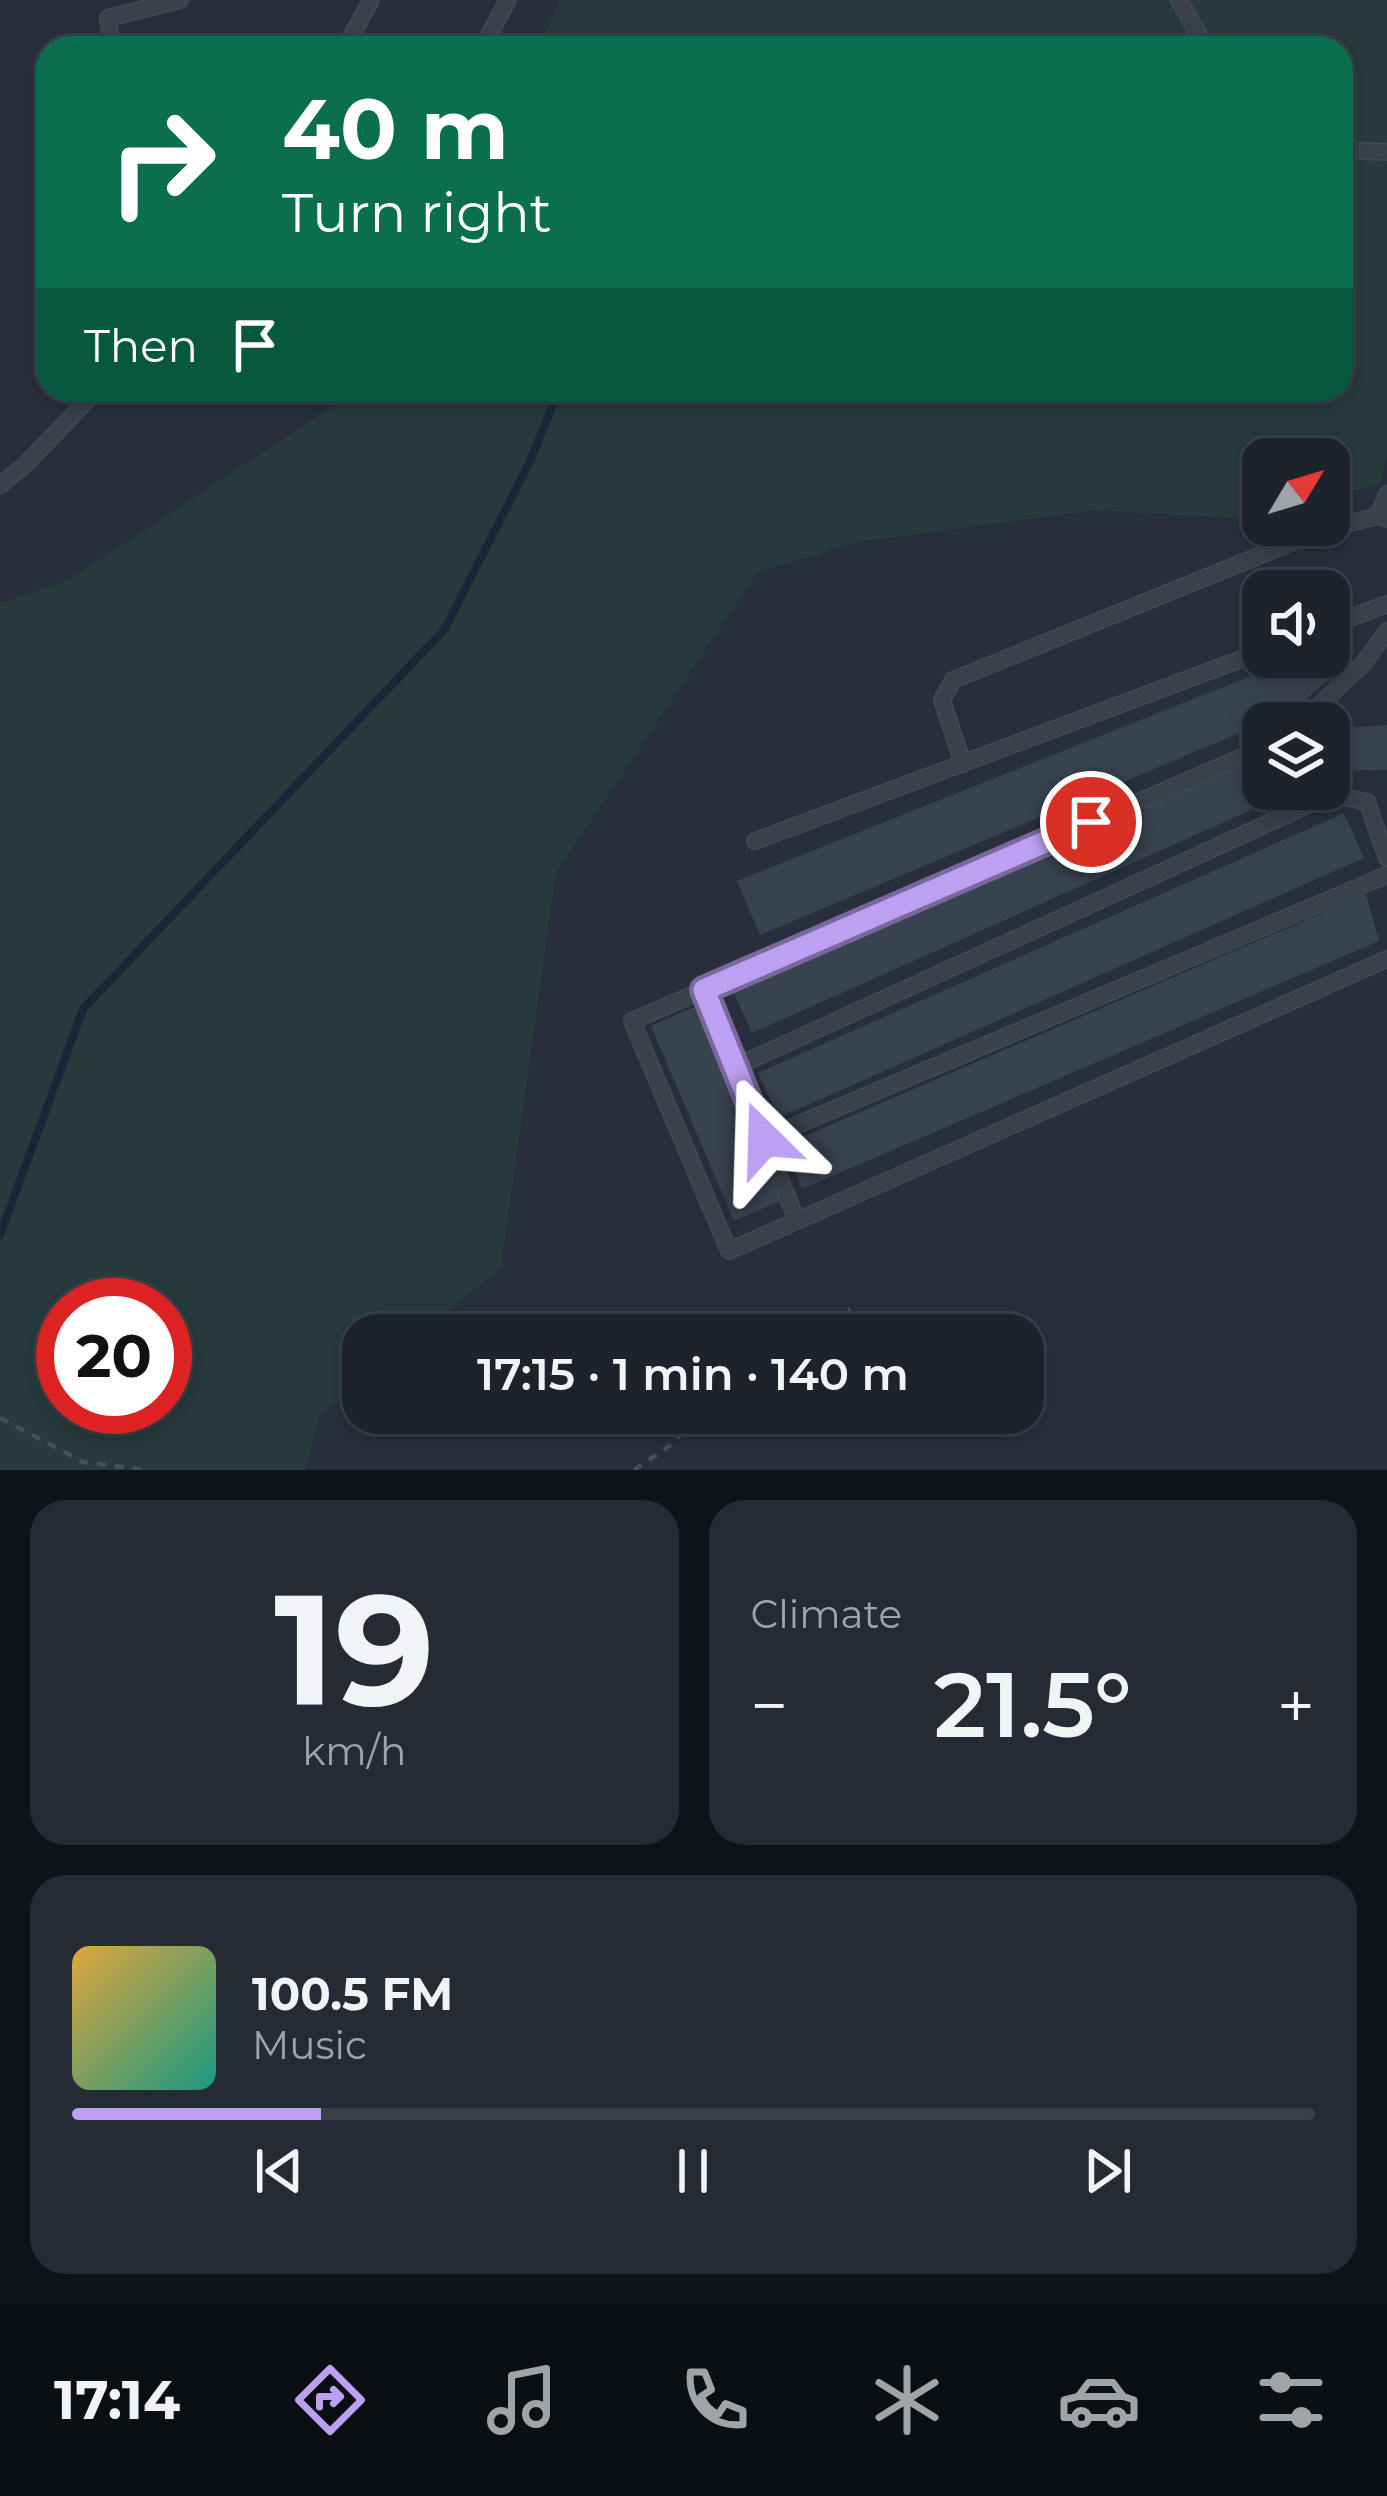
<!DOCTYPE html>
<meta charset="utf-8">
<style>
:root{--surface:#1c232c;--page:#252b34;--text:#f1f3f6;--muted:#a0a4a9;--line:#3a4048;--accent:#bca0f2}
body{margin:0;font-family:Montserrat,sans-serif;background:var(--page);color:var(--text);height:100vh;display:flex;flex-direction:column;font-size:45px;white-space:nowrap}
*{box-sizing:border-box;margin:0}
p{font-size:39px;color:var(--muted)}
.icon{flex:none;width:66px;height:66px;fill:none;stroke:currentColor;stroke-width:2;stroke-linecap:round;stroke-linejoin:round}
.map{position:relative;height:1470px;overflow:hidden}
.panel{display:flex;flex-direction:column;gap:30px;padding:30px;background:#0f1318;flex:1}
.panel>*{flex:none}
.guide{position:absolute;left:36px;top:36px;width:1317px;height:366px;border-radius:36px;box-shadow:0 6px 18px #0003,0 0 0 3px var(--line);background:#0b6e4f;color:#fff;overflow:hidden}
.needle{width:78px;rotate:52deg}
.tools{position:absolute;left:1242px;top:438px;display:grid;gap:24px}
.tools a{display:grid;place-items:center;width:108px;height:108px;border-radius:24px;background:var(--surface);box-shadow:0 6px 18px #0003,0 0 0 3px var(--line);font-size:60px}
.speed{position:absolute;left:36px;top:1278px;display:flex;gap:24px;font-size:60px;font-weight:700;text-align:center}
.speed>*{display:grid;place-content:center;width:156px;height:156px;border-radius:50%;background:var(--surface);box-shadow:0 6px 18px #0003,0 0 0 3px var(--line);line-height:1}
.speed .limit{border:18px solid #d22;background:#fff;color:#111}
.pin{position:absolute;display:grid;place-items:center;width:102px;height:102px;color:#fff;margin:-51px;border:6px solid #fff;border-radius:50%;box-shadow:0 3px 12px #0007}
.me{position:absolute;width:132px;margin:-66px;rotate:338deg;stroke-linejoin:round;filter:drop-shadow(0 0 9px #0008)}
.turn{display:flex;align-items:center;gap:42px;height:252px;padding:0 48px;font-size:54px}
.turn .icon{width:156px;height:156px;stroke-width:2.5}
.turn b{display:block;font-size:84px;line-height:102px}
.then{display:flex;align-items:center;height:114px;padding:0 48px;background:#0003;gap:24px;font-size:45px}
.big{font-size:90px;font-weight:600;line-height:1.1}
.panel .widget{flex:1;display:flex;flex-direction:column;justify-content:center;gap:18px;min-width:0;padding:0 42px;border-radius:36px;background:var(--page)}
.panel .dial{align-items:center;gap:0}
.dial b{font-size:156px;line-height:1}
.song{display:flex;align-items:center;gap:36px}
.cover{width:144px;height:144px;border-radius:18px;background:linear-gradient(135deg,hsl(40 70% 55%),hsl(170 70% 35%))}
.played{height:12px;border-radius:6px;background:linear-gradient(90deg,var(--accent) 20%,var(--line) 20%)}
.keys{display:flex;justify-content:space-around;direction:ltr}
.heat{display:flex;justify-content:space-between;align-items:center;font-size:66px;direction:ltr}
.panel .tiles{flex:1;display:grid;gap:30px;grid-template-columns:1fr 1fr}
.widget:last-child{grid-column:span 2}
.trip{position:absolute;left:342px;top:1314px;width:702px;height:120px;border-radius:36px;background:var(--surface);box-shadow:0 6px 18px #0003,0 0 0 3px var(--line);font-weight:600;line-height:120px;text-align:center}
.menu{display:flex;height:192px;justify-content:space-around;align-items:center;background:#0b0e12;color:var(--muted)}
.menu .icon{width:84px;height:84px}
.menu .active{color:var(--accent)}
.menu b{font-size:54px;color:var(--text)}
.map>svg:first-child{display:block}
.green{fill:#283a3c;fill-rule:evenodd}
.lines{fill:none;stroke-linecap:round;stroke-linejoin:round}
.stream{stroke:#1a2638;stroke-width:8}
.building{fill:#384350}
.service-casing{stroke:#424a54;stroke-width:18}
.path{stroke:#415354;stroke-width:4.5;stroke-dasharray:9 9;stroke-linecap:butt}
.service{stroke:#39414b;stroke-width:15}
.route-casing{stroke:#7a689d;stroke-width:30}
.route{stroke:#bca0f2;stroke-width:21}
</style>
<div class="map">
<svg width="1387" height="1470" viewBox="0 0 1387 1470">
<rect width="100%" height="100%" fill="#262f3b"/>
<!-- green -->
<path class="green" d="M560,0H1387V455L1380,484L1329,497V459H1263V513L1240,519L1096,510L859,542L758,572L556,873L501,1268L420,1335H363V1382L319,1418L306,1470H0V603L67,581L357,390H1341V48H537ZM63,1305H165V1407H63Z"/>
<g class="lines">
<!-- stream -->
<path class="stream" d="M0,1235L83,1009L445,629L531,459L559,390"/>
</g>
<!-- building -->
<path class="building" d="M1335,642L1343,667L1294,710L760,935L737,881L1298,657H1329V645Z
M1387,725V770L1329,771V729Z
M1263,755V789H1285L1287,794L752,1033L733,991Z
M1344,813L1364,858L778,1118L758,1073Z
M1366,894L1379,941L802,1189L784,1145Z
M697,1006L780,1201L734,1221L651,1026Z"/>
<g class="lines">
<!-- service casing -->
<g class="service-casing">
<path id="service" d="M1179,0L1206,48
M112,48L108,18L180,0
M345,48L371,0
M482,48L508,0
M1341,150L1387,152
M0,485L24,466L97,390
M1378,516L1387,494
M1329,626L1387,604
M1300,723L1363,664L1387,631
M1263,748L632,1021L729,1251L1387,959
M963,764L942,700L953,680L1325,529L1378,516L1387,519
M1306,789L1367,802L1387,858
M755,841L1263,651
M704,990L797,1221
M735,1067L1330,795
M764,1139L1387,875"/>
</g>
<!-- path -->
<path class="path" d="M800,1335L850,1309
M0,1418L83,1462L144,1470
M634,1470L671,1445L699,1413"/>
<!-- service -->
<use href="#service" class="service"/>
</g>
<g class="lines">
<!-- route casing -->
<g class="route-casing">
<path id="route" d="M764,1139L704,990L1091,822"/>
</g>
<!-- route -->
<use href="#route" class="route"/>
</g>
</svg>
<div class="tools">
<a><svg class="needle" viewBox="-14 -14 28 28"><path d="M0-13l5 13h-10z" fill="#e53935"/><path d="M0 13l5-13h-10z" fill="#a0a4a9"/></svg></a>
<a><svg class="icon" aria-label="sound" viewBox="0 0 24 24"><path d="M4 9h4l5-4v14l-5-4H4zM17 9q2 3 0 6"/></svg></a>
<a><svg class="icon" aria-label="layers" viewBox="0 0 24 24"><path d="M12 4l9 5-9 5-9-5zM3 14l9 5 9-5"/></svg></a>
</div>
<div class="speed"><div class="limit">20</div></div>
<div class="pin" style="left:1091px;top:822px;background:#d93025"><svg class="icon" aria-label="arrive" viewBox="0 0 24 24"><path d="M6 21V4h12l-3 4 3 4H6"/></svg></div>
<svg class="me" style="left:764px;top:1139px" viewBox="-20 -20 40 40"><path d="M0-17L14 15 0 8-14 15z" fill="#bca0f2" stroke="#fff" stroke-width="4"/></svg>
<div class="trip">17:15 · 1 min · 140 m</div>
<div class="guide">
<div class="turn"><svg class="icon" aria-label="right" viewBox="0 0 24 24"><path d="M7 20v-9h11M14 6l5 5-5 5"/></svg><div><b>40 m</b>Turn right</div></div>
<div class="then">Then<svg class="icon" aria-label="arrive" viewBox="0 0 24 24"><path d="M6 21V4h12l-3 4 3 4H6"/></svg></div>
</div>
</div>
<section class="panel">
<div class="tiles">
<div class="widget dial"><b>19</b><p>km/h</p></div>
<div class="widget"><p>Climate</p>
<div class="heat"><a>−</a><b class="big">21.5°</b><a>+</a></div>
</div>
<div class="widget">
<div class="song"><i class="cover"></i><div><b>100.5 FM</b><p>Music</p></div></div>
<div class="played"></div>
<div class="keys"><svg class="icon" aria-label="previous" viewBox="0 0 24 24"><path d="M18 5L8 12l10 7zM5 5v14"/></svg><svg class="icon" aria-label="pause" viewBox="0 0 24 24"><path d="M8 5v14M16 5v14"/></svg><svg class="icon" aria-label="next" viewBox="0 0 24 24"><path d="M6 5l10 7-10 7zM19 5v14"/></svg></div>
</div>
</div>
</section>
<nav class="menu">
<b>17:14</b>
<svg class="icon active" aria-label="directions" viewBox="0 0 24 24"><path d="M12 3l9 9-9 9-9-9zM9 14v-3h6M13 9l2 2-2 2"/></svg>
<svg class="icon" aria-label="music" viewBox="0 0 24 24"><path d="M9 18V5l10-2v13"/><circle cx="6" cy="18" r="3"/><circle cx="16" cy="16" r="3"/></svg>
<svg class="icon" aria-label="phone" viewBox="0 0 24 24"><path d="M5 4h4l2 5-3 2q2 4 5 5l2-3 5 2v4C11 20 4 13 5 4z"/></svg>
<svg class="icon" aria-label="climate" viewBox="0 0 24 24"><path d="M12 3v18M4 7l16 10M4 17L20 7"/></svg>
<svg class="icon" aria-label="car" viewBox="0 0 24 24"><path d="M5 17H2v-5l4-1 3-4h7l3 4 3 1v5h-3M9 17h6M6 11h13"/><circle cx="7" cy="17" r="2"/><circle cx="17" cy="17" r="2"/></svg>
<svg class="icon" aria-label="filters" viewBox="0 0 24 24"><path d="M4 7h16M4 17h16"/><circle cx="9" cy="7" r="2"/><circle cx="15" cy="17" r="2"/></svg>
</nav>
